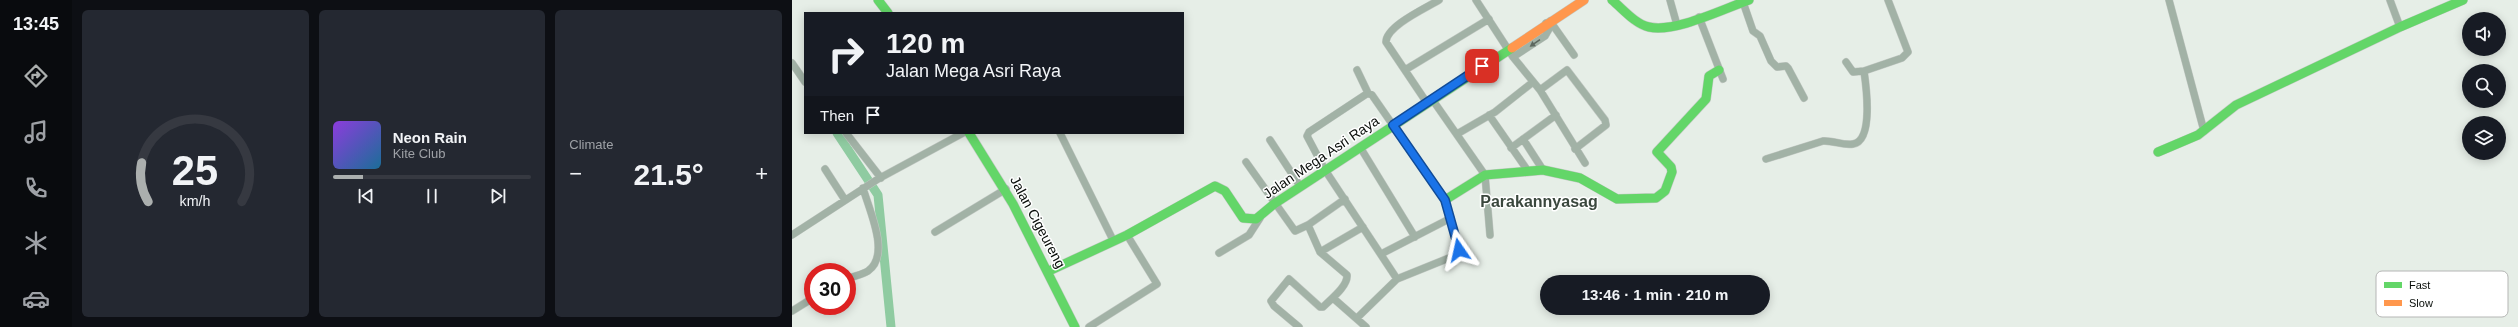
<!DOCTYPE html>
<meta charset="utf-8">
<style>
:root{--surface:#171b24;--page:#242831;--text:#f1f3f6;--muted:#9ea1a6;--line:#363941;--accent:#abafae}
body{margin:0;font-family:Arial,sans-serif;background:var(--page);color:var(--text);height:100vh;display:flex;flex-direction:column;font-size:15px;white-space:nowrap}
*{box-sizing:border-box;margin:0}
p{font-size:13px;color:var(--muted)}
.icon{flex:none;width:22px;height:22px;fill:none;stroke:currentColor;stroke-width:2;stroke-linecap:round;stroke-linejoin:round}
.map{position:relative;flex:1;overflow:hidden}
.panel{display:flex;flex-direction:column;gap:10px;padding:10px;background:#0d0f14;width:720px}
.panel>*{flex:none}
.hud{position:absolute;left:12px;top:12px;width:380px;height:122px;border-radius:0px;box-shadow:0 2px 10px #0003;background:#171b24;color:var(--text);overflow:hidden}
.buttons{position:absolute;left:1670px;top:12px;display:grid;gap:8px}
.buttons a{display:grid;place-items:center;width:44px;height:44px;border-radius:50%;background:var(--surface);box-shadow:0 2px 10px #0003;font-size:20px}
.speed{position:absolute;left:12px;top:263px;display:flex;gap:8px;font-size:20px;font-weight:700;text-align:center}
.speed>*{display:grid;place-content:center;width:52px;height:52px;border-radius:50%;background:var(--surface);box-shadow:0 2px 10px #0003;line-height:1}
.speed .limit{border:6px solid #d22;background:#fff;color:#111}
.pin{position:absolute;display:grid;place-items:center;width:34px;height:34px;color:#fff;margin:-17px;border-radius:8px;box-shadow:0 2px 6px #0006}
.me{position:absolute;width:44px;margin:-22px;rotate:349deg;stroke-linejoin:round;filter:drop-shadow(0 0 3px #0008)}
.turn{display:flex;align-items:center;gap:14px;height:84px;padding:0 16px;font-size:18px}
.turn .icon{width:52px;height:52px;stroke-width:2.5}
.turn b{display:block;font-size:28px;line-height:34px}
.then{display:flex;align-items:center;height:38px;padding:0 16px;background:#0003;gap:8px;font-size:15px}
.big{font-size:30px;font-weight:700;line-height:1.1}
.panel .widget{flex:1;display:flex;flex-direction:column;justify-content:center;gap:6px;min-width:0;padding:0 14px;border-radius:6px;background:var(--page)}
.panel .dial{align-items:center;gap:0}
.dial svg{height:104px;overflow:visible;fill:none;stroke:var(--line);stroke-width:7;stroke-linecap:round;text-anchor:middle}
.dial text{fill:var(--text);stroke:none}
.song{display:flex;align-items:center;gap:12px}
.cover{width:48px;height:48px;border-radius:6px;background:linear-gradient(135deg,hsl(270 70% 55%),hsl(200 70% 35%))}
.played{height:4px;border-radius:2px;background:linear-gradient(90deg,var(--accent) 15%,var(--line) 15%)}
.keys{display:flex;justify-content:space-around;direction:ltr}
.heat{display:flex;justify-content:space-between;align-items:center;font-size:22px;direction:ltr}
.panel .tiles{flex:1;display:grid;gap:10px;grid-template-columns:repeat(3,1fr)}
.trip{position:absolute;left:748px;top:275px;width:230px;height:40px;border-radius:20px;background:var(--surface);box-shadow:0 2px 10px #0003;font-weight:700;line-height:40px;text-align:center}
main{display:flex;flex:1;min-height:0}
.tab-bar{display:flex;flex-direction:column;width:72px;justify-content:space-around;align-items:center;background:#090b0e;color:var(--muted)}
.tab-bar .icon{width:28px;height:28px}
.tab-bar .active{color:var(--accent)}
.tab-bar b{font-size:18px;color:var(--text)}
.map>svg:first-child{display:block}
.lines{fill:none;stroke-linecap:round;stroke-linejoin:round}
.canal{stroke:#8fcba1;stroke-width:9}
.street-casing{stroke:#c3c9c4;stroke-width:8}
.fast-casing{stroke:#c3c9c4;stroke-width:10}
.slow-casing{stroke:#c3c9c4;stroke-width:10}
.street{stroke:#a2b2a6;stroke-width:7}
.fast{stroke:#63d668;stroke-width:9}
.slow{stroke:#ff974d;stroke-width:9}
.oneway{fill:#5d685f}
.route-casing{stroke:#114b97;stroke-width:10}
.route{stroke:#1a73e8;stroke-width:7}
.labels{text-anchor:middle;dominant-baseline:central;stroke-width:3;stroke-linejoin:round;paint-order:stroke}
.street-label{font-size:14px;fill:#080d09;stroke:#fff}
.quarter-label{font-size:16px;font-weight:bold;fill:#3a473d;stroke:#fff}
.key{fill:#fff;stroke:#b5b6b5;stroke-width:1}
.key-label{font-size:11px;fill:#080d09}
</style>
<main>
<nav class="tab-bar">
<b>13:45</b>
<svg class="icon active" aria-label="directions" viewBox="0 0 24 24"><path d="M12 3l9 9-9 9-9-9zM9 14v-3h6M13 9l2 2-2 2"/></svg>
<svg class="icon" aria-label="music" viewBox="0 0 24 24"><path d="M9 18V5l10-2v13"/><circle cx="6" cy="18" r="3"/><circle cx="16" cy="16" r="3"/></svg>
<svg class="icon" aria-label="phone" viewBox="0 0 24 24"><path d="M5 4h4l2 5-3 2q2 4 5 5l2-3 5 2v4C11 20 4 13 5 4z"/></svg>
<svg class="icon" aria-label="climate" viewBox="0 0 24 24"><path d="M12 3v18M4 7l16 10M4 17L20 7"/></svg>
<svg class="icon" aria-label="car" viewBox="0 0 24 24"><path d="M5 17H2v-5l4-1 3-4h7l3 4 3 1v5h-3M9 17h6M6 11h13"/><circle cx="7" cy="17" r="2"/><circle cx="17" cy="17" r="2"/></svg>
</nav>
<section class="panel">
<div class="tiles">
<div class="widget dial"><svg viewBox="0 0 100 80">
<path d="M14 69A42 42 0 1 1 86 69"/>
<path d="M14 69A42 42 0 0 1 9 39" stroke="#abafae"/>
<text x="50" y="56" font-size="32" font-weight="700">25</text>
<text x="50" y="72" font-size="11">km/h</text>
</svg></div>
<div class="widget">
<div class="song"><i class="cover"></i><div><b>Neon Rain</b><p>Kite Club</p></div></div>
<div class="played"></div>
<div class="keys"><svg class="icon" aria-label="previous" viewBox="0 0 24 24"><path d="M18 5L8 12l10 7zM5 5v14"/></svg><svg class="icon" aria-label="pause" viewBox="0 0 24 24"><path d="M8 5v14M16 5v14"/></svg><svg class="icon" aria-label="next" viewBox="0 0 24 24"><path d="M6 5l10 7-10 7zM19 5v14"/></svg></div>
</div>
<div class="widget"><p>Climate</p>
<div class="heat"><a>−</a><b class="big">21.5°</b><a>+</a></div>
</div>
</div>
</section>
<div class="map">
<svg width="1726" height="327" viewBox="0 0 1726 327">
<rect width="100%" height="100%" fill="#e6eee7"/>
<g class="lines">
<!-- canal -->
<path class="canal" d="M45,133L86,195L99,327"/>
<!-- street casing -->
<g class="street-casing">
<path id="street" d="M684,0L721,57L748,90L775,70L813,120L814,125L783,149
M878,0L885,25
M1377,0L1412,131
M1598,0L1608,27
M951,2L961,31L968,36L979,61L985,67L994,66L996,68L1012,98
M907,17L931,79
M758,21L782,55
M721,57L753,36L757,29L754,23
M1054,62L1061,72L1072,71
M0,63L13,82
M565,70L576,93
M613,70L697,19
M748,90L793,163
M640,99L693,175L698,235
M635,103L594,42C594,26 634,8 647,0
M697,115L736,171
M54,133L89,178
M268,133L321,240
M665,134L703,112L741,82
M731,139L751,170
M478,140L508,186
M568,147L623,237
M719,148L764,115
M974,159L1031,141C1041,140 1051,146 1061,144C1082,141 1074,85 1072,71L1110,58L1116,52L1096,0
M454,162L503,231L516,225L553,199
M33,169L53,200
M516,225L528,252L571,227
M143,232L214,189
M0,235L86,179L171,133
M427,253L457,235L468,218
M589,254L659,218
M55,279C61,276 70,275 76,271C99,255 77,210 71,188
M541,298L574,327
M0,311L21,298
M565,318L605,279L657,258L664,255L667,250L653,200L580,95L576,93L517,132L515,136L533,170L605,279
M297,327L365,284L335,235
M507,327L482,306L479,301L497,279L528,307H531C539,299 556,286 555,275L528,252"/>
</g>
<!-- fast casing -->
<g class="fast-casing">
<path id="fast" d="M86,0L96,13
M820,0C831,9 843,24 857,27C883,33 931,9 957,0
M177,133L221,204L283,327
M1366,152L1406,135L1444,105L1608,27L1671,0
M653,200L693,175L751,170L788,178L825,199L864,198L873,191L880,172L879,167L865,152L914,99L917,76L927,70
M257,271L335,235L423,186L433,191L451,218L464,219L482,204L720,48"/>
</g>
<!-- slow casing -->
<g class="slow-casing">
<path id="slow" d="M720,48L792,0"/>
</g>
<!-- street -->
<use href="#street" class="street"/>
<!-- fast -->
<use href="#fast" class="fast"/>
<!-- slow -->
<use href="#slow" class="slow"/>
</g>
<!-- one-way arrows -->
<defs><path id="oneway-solid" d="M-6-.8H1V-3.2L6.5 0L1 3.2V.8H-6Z"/></defs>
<use class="oneway" href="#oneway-solid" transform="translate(743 43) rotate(146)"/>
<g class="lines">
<!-- route casing -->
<g class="route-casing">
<path id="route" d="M667,250L653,200L601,125L690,66"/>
</g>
<!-- route -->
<use href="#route" class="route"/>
</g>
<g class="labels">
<!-- street labels -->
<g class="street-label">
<text transform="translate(529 157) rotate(-34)">Jalan Mega Asri Raya</text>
<text transform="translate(246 222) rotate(62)">Jalan Cigeureng</text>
</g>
<!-- quarter labels -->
<g class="quarter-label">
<text x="747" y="201">Parakannyasag</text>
</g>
</g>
<!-- legend -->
<rect x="1584" y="271" width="132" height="46" rx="6" class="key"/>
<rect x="1592" y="282" width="18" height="6" fill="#63d668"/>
<rect x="1592" y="300" width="18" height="6" fill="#ff974d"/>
<g class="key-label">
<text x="1617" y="289">Fast</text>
<text x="1617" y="307">Slow</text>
</g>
</svg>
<div class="buttons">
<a><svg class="icon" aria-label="sound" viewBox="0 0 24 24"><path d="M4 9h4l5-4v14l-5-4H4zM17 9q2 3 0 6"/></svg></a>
<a><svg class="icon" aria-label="search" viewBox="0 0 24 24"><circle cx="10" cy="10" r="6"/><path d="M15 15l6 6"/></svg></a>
<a><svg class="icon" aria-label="layers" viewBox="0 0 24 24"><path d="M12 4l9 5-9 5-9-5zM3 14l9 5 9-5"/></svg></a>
</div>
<div class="speed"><div class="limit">30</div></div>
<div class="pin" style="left:690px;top:66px;background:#d93025"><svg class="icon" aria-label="arrive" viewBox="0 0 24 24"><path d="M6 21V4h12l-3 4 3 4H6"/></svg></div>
<svg class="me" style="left:667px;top:250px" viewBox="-20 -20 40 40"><path d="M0-17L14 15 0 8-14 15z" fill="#1a73e8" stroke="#fff" stroke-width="4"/></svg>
<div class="trip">13:46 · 1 min · 210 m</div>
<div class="hud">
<div class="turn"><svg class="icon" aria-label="right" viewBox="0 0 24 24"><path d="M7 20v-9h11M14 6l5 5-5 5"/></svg><div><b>120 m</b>Jalan Mega Asri Raya</div></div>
<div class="then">Then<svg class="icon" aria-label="arrive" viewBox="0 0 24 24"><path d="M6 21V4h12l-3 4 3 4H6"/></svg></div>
</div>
</div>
</main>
